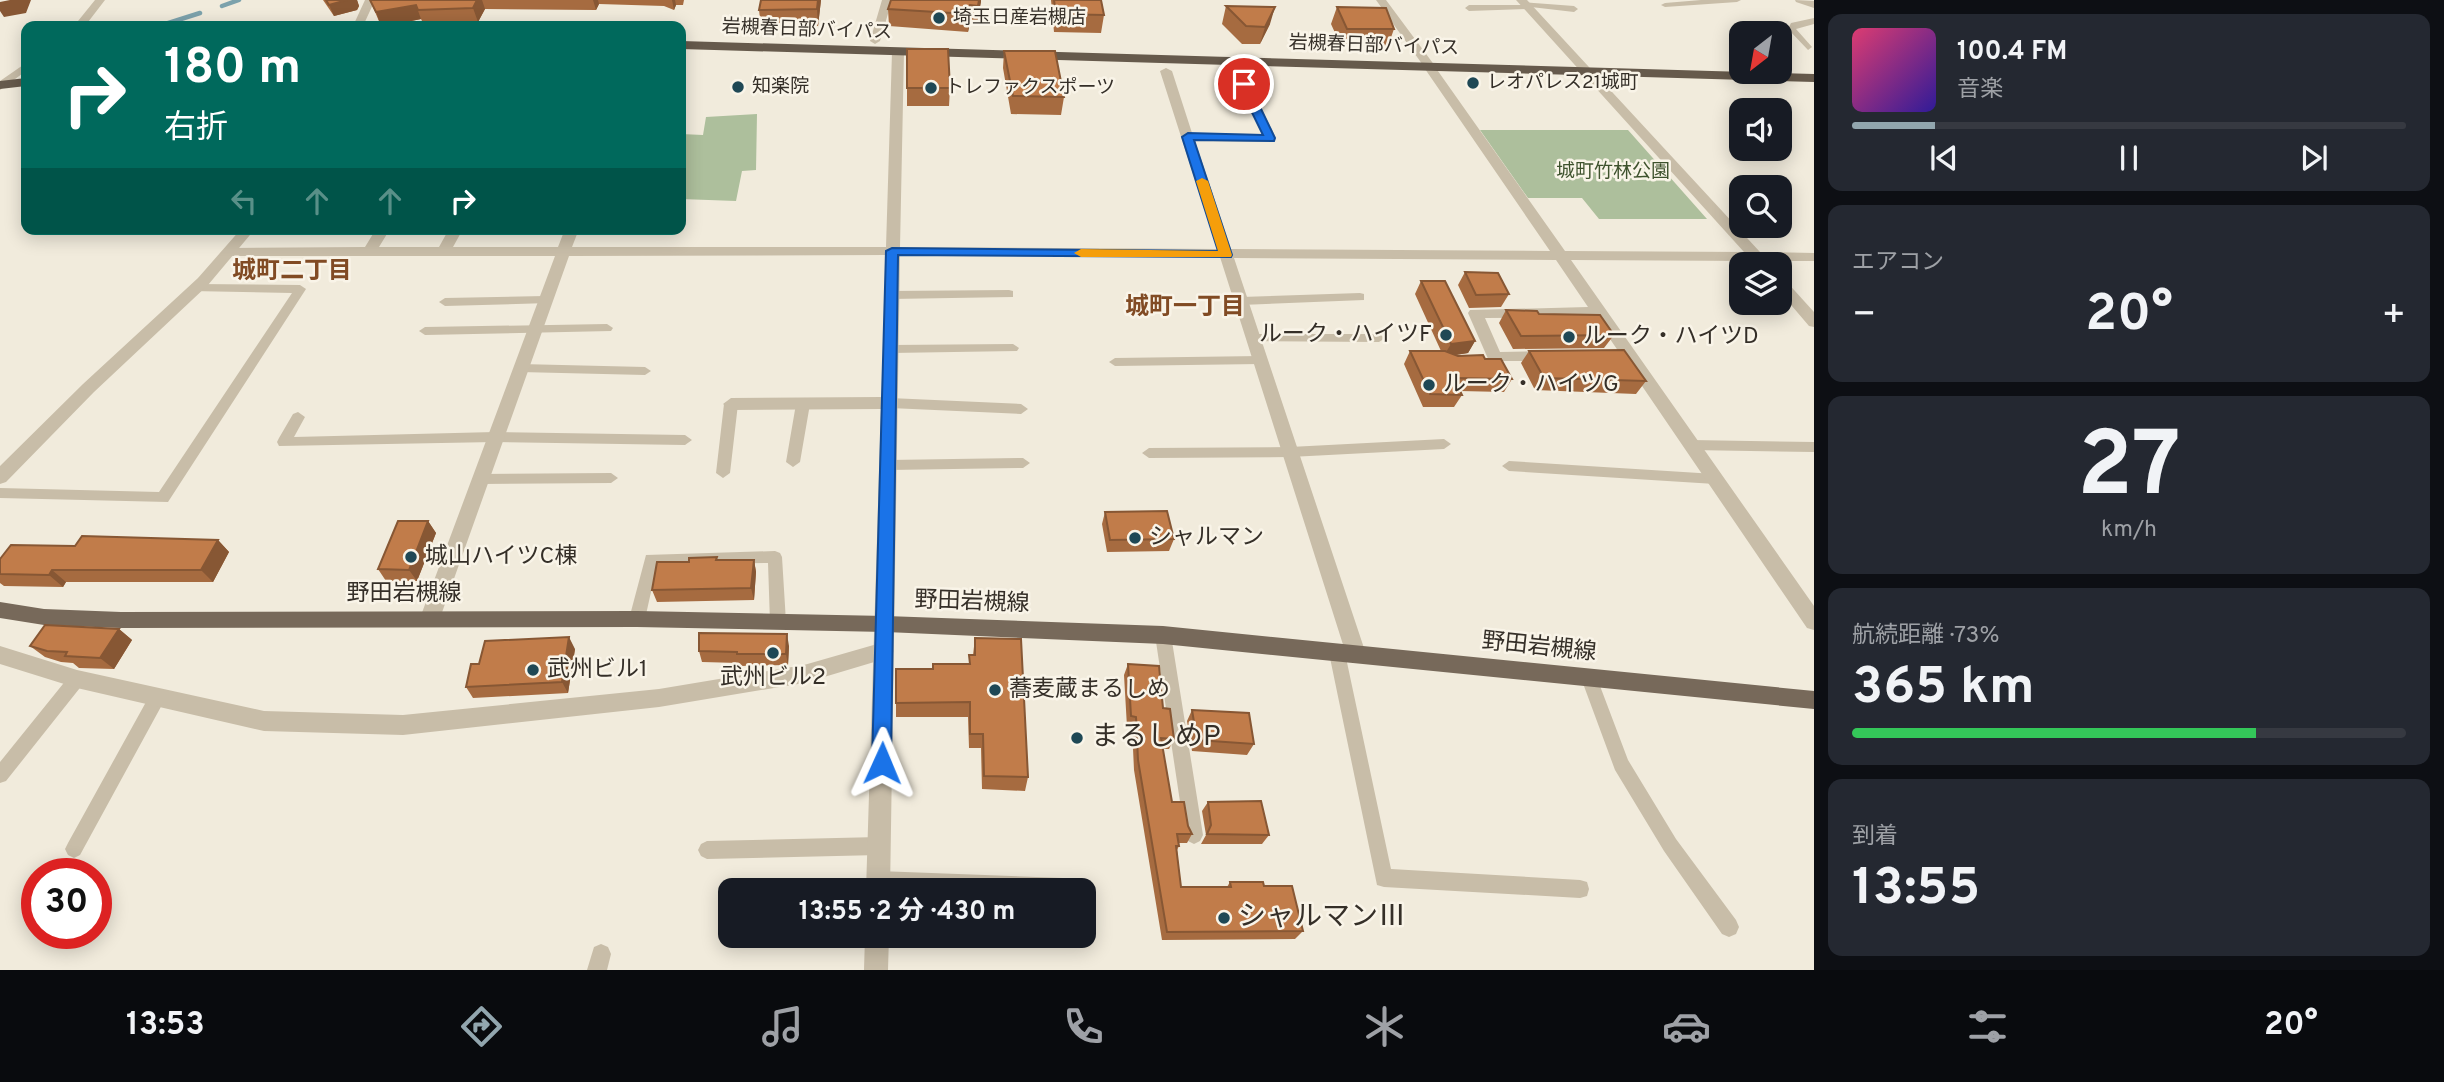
<!DOCTYPE html>
<html lang="ja">
<meta charset="utf-8">
<style>
:root{--surface:#171b24;--page:#242831;--text:#f1f3f6;--muted:#9ea1a6;--line:#363941;--accent:#92a6ae}
body{margin:0;font-family:Overpass,"Noto Sans JP",sans-serif;background:var(--page);color:var(--text);height:100vh;display:flex;flex-direction:column;font-size:26px;white-space:nowrap}
*{box-sizing:border-box;margin:0}
p{font-size:23px;color:var(--muted)}
.icon{flex:none;width:38px;height:38px;fill:none;stroke:currentColor;stroke-width:2;stroke-linecap:round;stroke-linejoin:round}
.map{position:relative;flex:1;overflow:hidden}
.details{display:flex;flex-direction:column;gap:14px;padding:14px;background:#0d0f14;width:630px}
.details>*{flex:none}
.hud{position:absolute;left:21px;top:21px;width:665px;height:214px;border-radius:14px;box-shadow:0 4px 18px #0003;background:#00695c;color:#fff;overflow:hidden}
.needle{width:46px;rotate:211deg}
.tools{position:absolute;left:1729px;top:21px;display:grid;gap:14px}
.tools a{display:grid;place-items:center;width:63px;height:63px;border-radius:14px;background:var(--surface);box-shadow:0 4px 18px #0003;font-size:35px}
.speed{position:absolute;left:21px;top:858px;display:flex;gap:14px;font-size:35px;font-weight:700;text-align:center}
.speed>*{display:grid;place-content:center;width:91px;height:91px;border-radius:50%;background:var(--surface);box-shadow:0 4px 18px #0003;line-height:1}
.speed .limit{border:10px solid #d22;background:#fff;color:#111}
.pin{position:absolute;display:grid;place-items:center;width:60px;height:60px;color:#fff;margin:-30px;border:4px solid #fff;border-radius:50%;box-shadow:0 2px 7px #0007}
.me{position:absolute;width:77px;margin:-38px;rotate:1deg;stroke-linejoin:round;filter:drop-shadow(0 0 5px #0008)}
.turn{display:flex;align-items:center;gap:24px;height:147px;padding:0 28px;font-size:32px}
.turn .icon{width:91px;height:91px;stroke-width:2.5}
.turn b{display:block;font-size:49px;line-height:60px}
.lanes{display:flex;align-items:center;height:66px;padding:0 28px;background:#0003;justify-content:center;gap:35px;direction:ltr}
.lanes .off{opacity:.35}
.big{font-size:52px;font-weight:700;line-height:1.1}
.details .card{flex:1;display:flex;flex-direction:column;justify-content:center;gap:10px;min-width:0;padding:0 24px;border-radius:14px;background:var(--page)}
.details .dial{align-items:center;gap:0}
.dial b{font-size:91px;line-height:1}
.song{display:flex;align-items:center;gap:21px}
.cover{width:84px;height:84px;border-radius:10px;background:linear-gradient(135deg,hsl(340 70% 55%),hsl(250 70% 35%))}
.played{height:7px;border-radius:4px;background:linear-gradient(90deg,var(--accent) 15%,var(--line) 15%)}
.keys{display:flex;justify-content:space-around;direction:ltr}
.heat{display:flex;justify-content:space-between;align-items:center;font-size:38px;direction:ltr}
.charge{height:10px;border-radius:5px;background:linear-gradient(90deg,#34c759 73%,var(--line) 0)}
.trip{position:absolute;left:718px;top:878px;width:378px;height:70px;border-radius:14px;background:var(--surface);box-shadow:0 4px 18px #0003;font-weight:700;line-height:70px;text-align:center}
.tabs{display:flex;height:112px;justify-content:space-around;align-items:center;background:#090b0e;color:var(--muted)}
.tabs .icon{width:49px;height:49px}
.tabs .on{color:var(--accent)}
.tabs b{font-size:32px;color:var(--text)}
main{display:flex;flex:1;min-height:0}
.map>svg:first-child{display:block}
.green{fill:#adbf9c}
.lines{fill:none;stroke-linecap:round;stroke-linejoin:round}
.stream{stroke:#7ca2ac;stroke-width:4.5}
.service{fill:#c8bda8;fill-rule:evenodd}
.minor{fill:#c8bda8;fill-rule:evenodd}
.tertiary{fill:#c8bda8;fill-rule:evenodd}
.primary{fill:#77695a;fill-rule:evenodd}
.trunk{fill:#665a4c;fill-rule:evenodd}
.wall{fill:#a66b40}
.shaded-wall{fill:#875734}
.building{fill:#c17c4a;stroke:#875734;stroke-width:2}
.route{fill:#1a73e8;stroke:#114b97;stroke-width:2}
.slow{fill:#f59e0b}
.poi-dot{fill:#1f4855;stroke:#f9f4e8;stroke-width:2.5}
.labels{text-anchor:middle;dominant-baseline:central;stroke-width:5;stroke-linejoin:round;paint-order:stroke}
.far-poi-label{font-size:19px;fill:#352f28;stroke:#f9f4e8;text-anchor:start}
.far-street-label{font-size:19px;fill:#352f28;stroke:#f9f4e8}
.far-park-label{font-size:19px;fill:#3e522d;stroke:#f9f4e8}
.poi-label{font-size:23px;fill:#352f28;stroke:#f9f4e8;text-anchor:start}
.street-label{font-size:23px;fill:#352f28;stroke:#f9f4e8}
.neighbourhood-label{font-size:24px;font-weight:bold;fill:#814b24;stroke:#f9f4e8}
.near-poi-label{font-size:28px;fill:#352f28;stroke:#f9f4e8;text-anchor:start}
</style>
<main>
<div class="map">
<svg width="1814" height="970" viewBox="0 0 1814 970">
<rect width="100%" height="100%" fill="#f1ebdc"/>
<!-- green -->
<path class="green" d="M757,114L756,170L742,171L736,201L681,199V134L703,135L706,117Z
M1480,130H1628L1707,219H1599L1582,198H1528Z"/>
<g class="lines">
<!-- stream -->
<path class="stream" d="M222,6L239,0
M159,26L200,13"/>
<!-- service -->
<path class="service" d="M1701,0H1741L1737,2L1665,7L1661,5L1665,3Z
M1522,2L1574,6L1578,9L1574,12L1531,7L1527,9L1469,11L1465,8L1469,5H1521Z
M1814,18V24L1796,29L1812,47L1808,50L1788,29L1791,23Z
M195,284L300,285L306,289L168,502L0,498V488L159,492L292,293L191,291V285Z
M1009,290L1013,291V297L891,299L885,295L891,291Z
M1360,293L1364,294V300L1241,305L1235,301L1241,297Z
M545,296L551,300L549,303L445,306L439,302L445,298Z
M607,324L613,328L611,331L425,335L419,331L425,327Z
M1253,334H1379L1385,338L1379,342L1249,341L1247,338Z
M1013,344L1019,348L1017,351L891,353L885,349L891,345Z
M1260,356L1266,360L1260,364L1115,366L1109,362L1115,358Z
M520,364L645,367L651,371L645,375L520,372L514,368Z
M890,398L1021,404L1028,409L1021,414L890,408L883,403Z
M731,399L738,404L730,473L723,478L716,473L724,404Z
M803,399L810,404L800,462L793,467L786,462L796,404Z
M298,412L305,417L294,437L495,432L685,435L692,440L685,445L495,442L279,446L277,442L279,438L293,414Z
M1444,439L1451,444L1444,449L1290,457L1149,458L1142,453L1149,448L1290,447Z
M1691,440L1814,442V452L1691,450L1684,445Z
M1023,458L1030,463L1023,468L889,470L882,465L889,460Z
M1509,461L1715,474L1722,479L1715,484L1509,471L1502,466Z
M611,473L618,478L611,483L479,484L472,479L479,474Z
M775,551L780,553L782,557L786,622L784,627L778,629L772,627L770,622L768,563L657,565L645,619L643,624L637,626L631,624L629,619L646,555Z
M1163,628L1169,630L1171,635L1203,835L1200,841L1194,844L1188,841L1185,835L1155,635L1157,630Z
M1337,646L1343,648L1345,653L1391,869L1580,880L1587,882L1589,889L1587,896L1580,898L1384,887L1377,885L1329,653L1331,648Z
M1589,671L1595,673L1597,678L1628,760L1676,839L1736,920L1739,927L1736,934L1729,937L1722,934L1664,851L1615,770L1581,678L1583,673Z
M77,672L83,674L85,679L83,684L6,781L0,783V762L71,674Z
M157,691L163,693L165,698L163,703L80,855L74,858L68,855L65,849L68,843L151,693Z
M879,837L885,840L888,846L885,852L879,855L707,859L701,856L698,850L701,844L707,841Z
M878,871L1063,878L1070,880L1072,887L1071,891L878,889L871,887L869,880L871,873Z
M601,944L608,947L611,954L607,970H587L594,947Z"/>
<!-- minor -->
<path class="minor" d="M365,0H375L363,26H353Z
M1516,0H1527L1760,252L1814,253V261H1767L1764,264H1755L1752,261L1571,260L1814,606V630L1807,628L1595,317L1485,318L1500,352L1546,351L1554,356L1546,361H1489L1468,313L1470,310L1588,307L1556,260L1234,258L1366,654L1363,660L1356,663L1349,660L1346,654L1220,257L900,255L890,891H866L881,409L731,410L723,404L731,398L882,397L886,255L569,256L440,618L437,624L430,626L423,624L420,618L555,256H230L223,252L230,248L365,247L376,229H390L379,247H439L449,229H463L453,247H558L565,229H579L572,247H886L892,52L898,49L904,52L900,247L1217,249L1160,71L1166,68L1172,71L1192,133L1262,134L1238,84L1245,73L1240,61L1246,58L1250,59L1257,73L1250,84L1276,138L1270,142L1195,141L1231,249L1550,251L1423,66L1429,63L1433,64L1565,251L1744,252Z
M1795,0L1814,1V8L1796,2Z
M1780,278L1785,280L1814,312V327L1809,326L1780,292Z
M865,936H889L888,970H864Z"/>
<!-- tertiary -->
<path class="tertiary" d="M95,0H105L85,26H74Z
M882,0H892L880,41L875,44L870,41Z
M1376,0H1386L1435,66L1433,68H1425Z
M26,63V71L0,90V81Z
M241,229H255L208,285L94,392L6,482L0,484V466L83,384L198,278Z
M884,642L891,645L894,651L891,657L804,683L659,707L403,735L264,731L77,688L0,664V646L77,670L264,711L403,715L659,689L804,665Z"/>
<!-- primary -->
<path class="primary" d="M0,602L44,609L121,612L637,611L886,616L1163,626L1814,691V709L1163,644L886,632L637,627L121,628L44,625L0,618Z"/>
<!-- trunk -->
<path class="trunk" d="M681,41L1814,74V82L681,49Z
M26,78V86L0,89V81Z"/>
</g>
<!-- wall -->
<path class="wall" d="M323,0H357L359,6L357,10L334,16Z
M370,0H684L683,5H676L674,10L664,6L599,4L596,10L485,9L478,22L424,25L421,19L387,26H381Z
M821,0L818,26L761,27L759,10Z
M891,0H981L977,23L970,22L968,32L889,26L888,9Z
M1051,0H1101L1104,15L1101,33L1054,32Z
M1226,6L1270,24L1260,44H1242L1222,24Z
M1337,7L1394,29L1388,46H1341L1331,24Z
M907,49L950,88L949,106H907Z
M1004,51L1064,97L1061,115L1011,114L1003,68Z
M1465,272L1509,294L1501,307L1469,308L1458,285Z
M1421,281L1475,341L1468,353L1455,355L1485,359L1512,379L1504,392L1460,391L1462,395L1454,407H1423L1404,364L1410,351H1441L1415,294Z
M1506,310L1539,314L1614,335L1604,348L1513,349L1499,323Z
M1529,351L1646,381L1636,394L1535,390L1521,363Z
M1105,512L1174,539L1169,551L1107,552L1102,524Z
M428,521L436,533L417,581H386L378,569Z
M218,540L229,552L213,582H66L63,587L4,586L0,583V559L75,546Z
M717,557V560H754L756,572L754,600L657,602L652,590L689,562Z
M119,629L132,640L114,669L79,668L73,663L61,662L45,657L30,646Z
M975,638L1028,777L1025,791L982,789L981,748H969L968,717H896V669H932L969,664V655H973Z
M789,646L788,665L740,666L739,663L702,662L699,651Z
M575,649L568,693L473,698L466,687L479,664Z
M1128,664L1163,708L1174,739L1169,749H1162L1172,802L1192,834L1187,843H1179V846L1177,850L1181,887H1227L1230,882L1264,886L1303,931L1295,939L1162,940L1134,770L1132,727H1127L1124,675Z
M1192,710L1254,744L1247,755L1192,751L1187,721Z
M1208,802L1269,835L1262,844H1201L1206,835L1202,811Z"/>
<!-- shaded-wall -->
<path class="shaded-wall" d="M10,0H31L26,13L4,17L0,11V2Z
M347,0H357L359,6L357,10L334,16L329,5Z
M477,0H482L485,9L478,22L473,8Z
M593,0H598L599,4L596,10Z
M672,0H675L676,5L674,10Z
M818,0H821L818,26L817,9Z
M979,0H981V2L977,23Z
M416,5L421,19L387,26H381L376,12Z
M970,5V22L968,32V14Z
M1275,7L1270,24L1260,44L1265,27Z
M1475,341L1468,353L1443,357L1451,344Z
M428,521L436,533L417,581L409,570Z
M218,540L229,552L213,582L201,570Z
M754,560L756,572L754,600L751,588Z
M52,570L66,582L63,587L49,575Z
M119,629L132,640L114,669L100,658Z
M787,634L789,646L788,665L786,654Z
M569,637L575,649L568,693L562,682Z"/>
<!-- building -->
<path class="building" d="M326,0H347L329,5Z
M370,0H477L473,8L418,10L416,5L376,12Z
M761,0H818L817,9L759,10Z
M891,0H979L978,6L970,5L968,14L888,9Z
M1054,0H1101L1104,15L1056,14Z
M1226,6L1275,7L1265,27L1246,26Z
M1337,7L1386,8L1394,29H1347Z
M907,49H948L950,88H907Z
M1004,51H1055L1064,97L1013,96Z
M1465,272L1498,273L1509,294L1476,295Z
M1421,281H1445L1475,341L1451,344Z
M1506,310L1537,311L1539,314L1600,315L1614,335L1521,336Z
M1624,350L1646,381L1544,378L1529,351Z
M1410,351H1445L1458,356L1483,355L1485,359H1501L1512,379L1454,378L1462,395L1430,394Z
M1167,511L1174,539L1110,540L1105,512Z
M398,521H428L409,570L378,569Z
M82,536L218,540L201,570H52L49,575L0,574V559L11,545L75,546Z
M717,557L716,560H754L751,588L652,590L657,562H689V558Z
M45,625L119,629L100,658L65,656L67,652L47,651L30,646Z
M699,633L787,634L786,654H737V652L699,651Z
M569,637L562,682L466,687L471,664H479L485,641Z
M975,638L1021,639L1028,777L984,776L983,734H970V702L896,703V669H933V664H970L969,655H975Z
M1128,664L1159,666L1163,708L1170,709L1174,739L1161,738L1172,802H1184L1188,826L1192,834H1177L1179,846H1176L1181,887H1231L1230,882H1263L1264,886H1292L1303,931L1167,932L1138,760L1136,717L1131,716Z
M1192,710L1249,713L1254,744L1197,740Z
M1261,801L1269,835L1207,834L1211,825L1208,802Z"/>
<!-- route -->
<path class="route" d="M1244,81L1249,84L1275,138L1274,141L1194,140L1232,255L1231,257L898,255L891,763L889,769L882,772L875,769L872,763L886,251L892,248L1218,251L1182,137L1188,133L1263,135L1238,84Z"/>
<!-- slow -->
<path class="slow" d="M1202,178L1208,181L1232,255L1231,257H1081L1074,253L1081,249L1218,251L1196,181Z"/>
<!-- markers -->
<g class="poi-dot">
<circle cx="939" cy="18" r="7"/>
<circle cx="1473" cy="83" r="7"/>
<circle cx="738" cy="87" r="7"/>
<circle cx="931" cy="88" r="7"/>
<circle cx="1446" cy="335" r="7"/>
<circle cx="1569" cy="337" r="7"/>
<circle cx="1429" cy="385" r="7"/>
<circle cx="1135" cy="538" r="7"/>
<circle cx="411" cy="557" r="7"/>
<circle cx="773" cy="653" r="7"/>
<circle cx="533" cy="670" r="7"/>
<circle cx="995" cy="690" r="7"/>
<circle cx="1077" cy="738" r="7"/>
<circle cx="1224" cy="918" r="7"/>
</g>
<g class="labels">
<!-- far-poi labels -->
<g class="far-poi-label">
<text x="953" y="18">埼玉日産岩槻店</text>
<text x="1487" y="83">レオパレス21城町</text>
<text x="752" y="87">知楽院</text>
<text x="945" y="88">トレファクスポーツ</text>
</g>
<!-- far-street labels -->
<g class="far-street-label">
<text transform="translate(807 30) rotate(2)">岩槻春日部バイパス</text>
<text transform="translate(1374 46) rotate(2)">岩槻春日部バイパス</text>
</g>
<!-- far-park labels -->
<g class="far-park-label">
<text x="1613" y="172">城町竹林公園</text>
</g>
<!-- poi labels -->
<g class="poi-label">
<text x="1432" y="335" text-anchor="end">ルーク・ハイツF</text>
<text x="1583" y="337">ルーク・ハイツD</text>
<text x="1443" y="385">ルーク・ハイツG</text>
<text x="1149" y="538">シャルマン</text>
<text x="425" y="557">城山ハイツC棟</text>
<text x="547" y="670">武州ビル1</text>
<text x="773" y="678" text-anchor="middle">武州ビル2</text>
<text x="1009" y="690">蕎麦蔵まるしめ</text>
</g>
<!-- street labels -->
<g class="street-label">
<text x="404" y="594">野田岩槻線</text>
<text transform="translate(972 603) rotate(2)">野田岩槻線</text>
<text transform="translate(1539 648) rotate(6)">野田岩槻線</text>
</g>
<!-- neighbourhood labels -->
<g class="neighbourhood-label">
<text x="292" y="272">城町二丁目</text>
<text x="1185" y="308">城町一丁目</text>
</g>
<!-- near-poi labels -->
<g class="near-poi-label">
<text x="1091" y="738">まるしめP</text>
<text x="1238" y="918">シャルマンⅢ</text>
</g>
</g>
</svg>
<div class="tools">
<a><svg class="needle" viewBox="-14 -14 28 28"><path d="M0-13l5 13h-10z" fill="#e53935"/><path d="M0 13l5-13h-10z" fill="#9ea1a6"/></svg></a>
<a><svg class="icon" aria-label="sound" viewBox="0 0 24 24"><path d="M4 9h4l5-4v14l-5-4H4zM17 9q2 3 0 6"/></svg></a>
<a><svg class="icon" aria-label="search" viewBox="0 0 24 24"><circle cx="10" cy="10" r="6"/><path d="M15 15l6 6"/></svg></a>
<a><svg class="icon" aria-label="layers" viewBox="0 0 24 24"><path d="M12 4l9 5-9 5-9-5zM3 14l9 5 9-5"/></svg></a>
</div>
<div class="speed"><div class="limit">30</div></div>
<div class="pin" style="left:1244px;top:84px;background:#d93025"><svg class="icon" aria-label="arrive" viewBox="0 0 24 24"><path d="M6 21V4h12l-3 4 3 4H6"/></svg></div>
<svg class="me" style="left:882px;top:763px" viewBox="-20 -20 40 40"><path d="M0-17L14 15 0 8-14 15z" fill="#1a73e8" stroke="#fff" stroke-width="4"/></svg>
<div class="trip">13:55 · 2 分 · 430 m</div>
<div class="hud">
<div class="turn"><svg class="icon" aria-label="right" viewBox="0 0 24 24"><path d="M7 20v-9h11M14 6l5 5-5 5"/></svg><div><b>180 m</b>右折</div></div>
<div class="lanes"><svg class="icon off" aria-label="left" viewBox="0 0 24 24"><path d="M17 20v-9H6M10 6l-5 5 5 5"/></svg><svg class="icon off" aria-label="ahead" viewBox="0 0 24 24"><path d="M12 20V5M6 11l6-6 6 6"/></svg><svg class="icon off" aria-label="ahead" viewBox="0 0 24 24"><path d="M12 20V5M6 11l6-6 6 6"/></svg><svg class="icon" aria-label="right" viewBox="0 0 24 24"><path d="M7 20v-9h11M14 6l5 5-5 5"/></svg></div>
</div>
</div>
<section class="details">
<div class="card">
<div class="song"><i class="cover"></i><div><b>100.4 FM</b><p>音楽</p></div></div>
<div class="played"></div>
<div class="keys"><svg class="icon" aria-label="previous" viewBox="0 0 24 24"><path d="M18 5L8 12l10 7zM5 5v14"/></svg><svg class="icon" aria-label="pause" viewBox="0 0 24 24"><path d="M8 5v14M16 5v14"/></svg><svg class="icon" aria-label="next" viewBox="0 0 24 24"><path d="M6 5l10 7-10 7zM19 5v14"/></svg></div>
</div>
<div class="card"><p>エアコン</p>
<div class="heat"><a>−</a><b class="big">20°</b><a>+</a></div>
</div>
<div class="card dial"><b>27</b><p>km/h</p></div>
<div class="card"><p>航続距離 · 73%</p><b class="big">365 km</b><div class="charge"></div></div>
<div class="card"><p>到着</p><b class="big">13:55</b></div>
</section>
</main>
<nav class="tabs">
<b>13:53</b>
<svg class="icon on" aria-label="directions" viewBox="0 0 24 24"><path d="M12 3l9 9-9 9-9-9zM9 14v-3h6M13 9l2 2-2 2"/></svg>
<svg class="icon" aria-label="music" viewBox="0 0 24 24"><path d="M9 18V5l10-2v13"/><circle cx="6" cy="18" r="3"/><circle cx="16" cy="16" r="3"/></svg>
<svg class="icon" aria-label="phone" viewBox="0 0 24 24"><path d="M5 4h4l2 5-3 2q2 4 5 5l2-3 5 2v4C11 20 4 13 5 4z"/></svg>
<svg class="icon" aria-label="climate" viewBox="0 0 24 24"><path d="M12 3v18M4 7l16 10M4 17L20 7"/></svg>
<svg class="icon" aria-label="car" viewBox="0 0 24 24"><path d="M5 17H2v-5l4-1 3-4h7l3 4 3 1v5h-3M9 17h6M6 11h13"/><circle cx="7" cy="17" r="2"/><circle cx="17" cy="17" r="2"/></svg>
<svg class="icon" aria-label="filters" viewBox="0 0 24 24"><path d="M4 7h16M4 17h16"/><circle cx="9" cy="7" r="2"/><circle cx="15" cy="17" r="2"/></svg>
<b>20°</b>
</nav>
